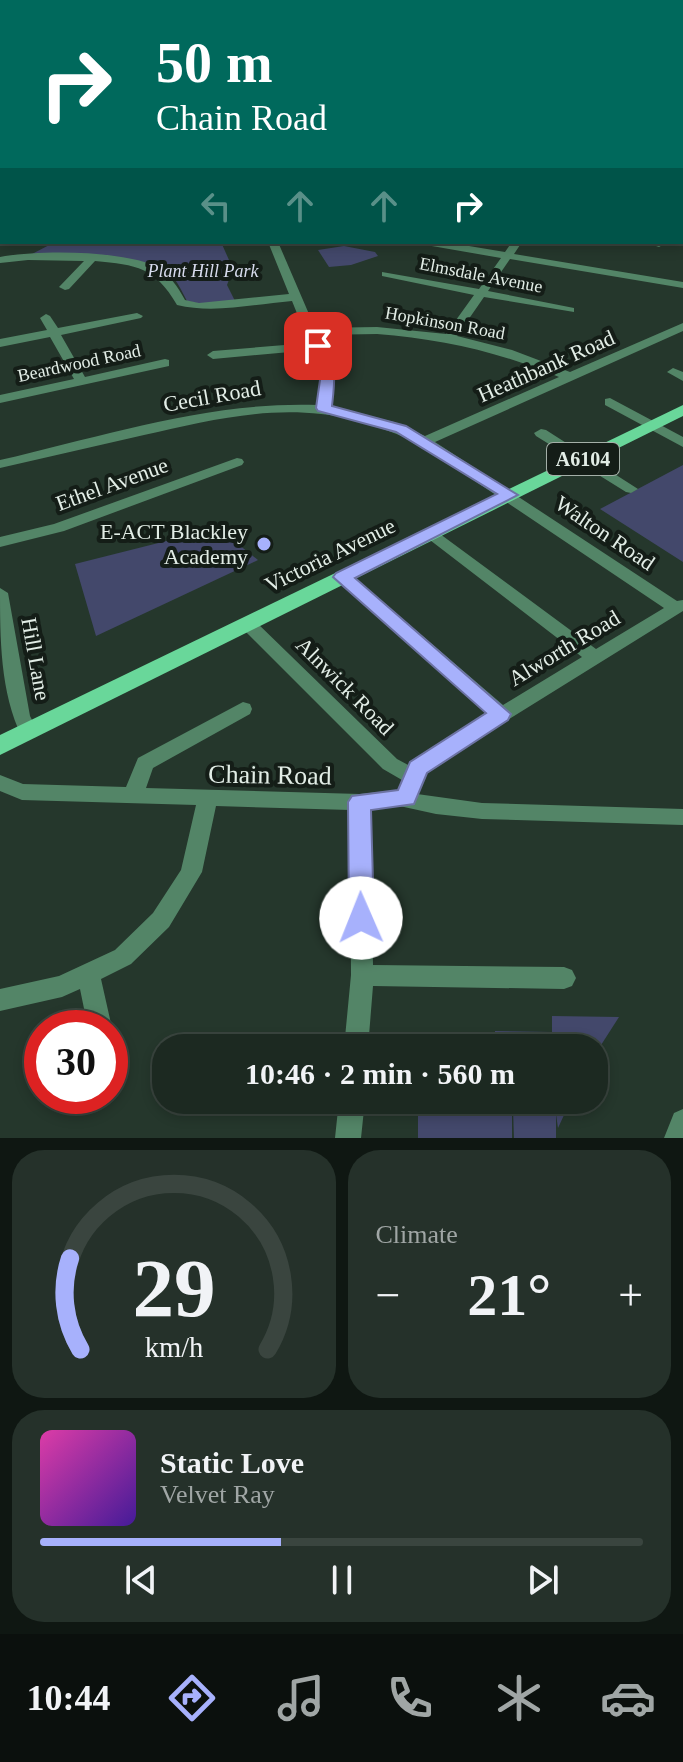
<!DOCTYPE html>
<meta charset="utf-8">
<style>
:root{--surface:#1c2921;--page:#25312a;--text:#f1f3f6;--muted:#a0a6a5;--line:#3a453f;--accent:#a7b1fc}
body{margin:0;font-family:"Times New Roman",serif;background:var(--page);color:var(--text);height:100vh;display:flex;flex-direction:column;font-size:30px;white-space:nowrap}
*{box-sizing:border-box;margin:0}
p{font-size:26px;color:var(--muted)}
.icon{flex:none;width:44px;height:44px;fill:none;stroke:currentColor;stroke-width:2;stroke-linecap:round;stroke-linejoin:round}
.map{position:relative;height:1138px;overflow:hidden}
.side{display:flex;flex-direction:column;gap:12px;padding:12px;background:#0f1712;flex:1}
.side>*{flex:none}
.hud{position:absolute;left:0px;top:0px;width:684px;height:244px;box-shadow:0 4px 12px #0003,0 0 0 2px var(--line);background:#00695c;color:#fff;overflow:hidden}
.speed{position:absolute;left:24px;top:1010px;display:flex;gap:16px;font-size:40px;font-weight:700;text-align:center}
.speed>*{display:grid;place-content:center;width:104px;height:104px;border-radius:50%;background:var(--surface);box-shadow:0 4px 12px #0003,0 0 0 2px var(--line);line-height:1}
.speed .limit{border:12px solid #d22;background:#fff;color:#111}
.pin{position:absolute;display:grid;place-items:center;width:68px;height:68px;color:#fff;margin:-34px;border-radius:16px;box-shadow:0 4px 12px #0006}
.me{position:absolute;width:88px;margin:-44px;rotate:359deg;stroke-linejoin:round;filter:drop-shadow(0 0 6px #0008)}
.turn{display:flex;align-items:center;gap:28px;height:168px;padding:0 24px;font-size:36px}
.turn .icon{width:104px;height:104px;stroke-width:2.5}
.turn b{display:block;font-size:56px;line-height:68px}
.lanes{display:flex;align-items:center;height:76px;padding:0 24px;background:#0003;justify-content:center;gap:40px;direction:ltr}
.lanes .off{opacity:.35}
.big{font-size:60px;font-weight:800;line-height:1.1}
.side .card{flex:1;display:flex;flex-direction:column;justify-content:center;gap:12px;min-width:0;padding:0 28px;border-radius:32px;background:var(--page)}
.side .dial{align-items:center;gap:0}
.dial svg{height:208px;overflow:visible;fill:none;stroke:var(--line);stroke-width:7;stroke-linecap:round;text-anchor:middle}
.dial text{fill:var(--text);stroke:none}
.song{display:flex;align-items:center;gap:24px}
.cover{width:96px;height:96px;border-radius:12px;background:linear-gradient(135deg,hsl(320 70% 55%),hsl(260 70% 35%))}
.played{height:8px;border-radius:4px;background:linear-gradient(90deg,var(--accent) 40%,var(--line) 40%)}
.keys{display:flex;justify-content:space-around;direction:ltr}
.heat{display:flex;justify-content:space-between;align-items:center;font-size:44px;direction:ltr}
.side .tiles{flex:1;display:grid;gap:12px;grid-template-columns:1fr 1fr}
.card:last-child{grid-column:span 2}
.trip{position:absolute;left:152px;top:1034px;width:456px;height:80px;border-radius:32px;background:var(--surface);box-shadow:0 4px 12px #0003,0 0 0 2px var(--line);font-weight:800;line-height:80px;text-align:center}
.dock{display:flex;height:128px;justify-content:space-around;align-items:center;background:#0b100d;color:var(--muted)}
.dock .icon{width:56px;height:56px}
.dock .current{color:var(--accent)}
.dock b{font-size:36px;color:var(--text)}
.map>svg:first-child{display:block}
.green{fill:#43486b}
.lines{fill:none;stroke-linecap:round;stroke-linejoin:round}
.street{fill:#538567;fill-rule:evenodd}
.secondary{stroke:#60b384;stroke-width:16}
.primary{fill:#69d79a;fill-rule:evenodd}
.route{fill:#a7b1fc;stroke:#6d73a4;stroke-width:2}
.poi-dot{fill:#a7b1fc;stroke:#141d17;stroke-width:3}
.labels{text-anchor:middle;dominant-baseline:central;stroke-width:8;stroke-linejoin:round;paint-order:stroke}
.far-park-label{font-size:18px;font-style:italic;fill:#d8dcee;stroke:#141d17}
.far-street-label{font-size:18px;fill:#e2ede6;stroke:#141d17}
.shield{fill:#141d17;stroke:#a4afa8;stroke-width:2}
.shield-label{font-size:20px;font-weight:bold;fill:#e2ede6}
.street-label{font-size:22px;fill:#e2ede6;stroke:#141d17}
.poi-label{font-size:22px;fill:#e2ede6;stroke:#141d17;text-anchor:end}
.near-street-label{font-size:26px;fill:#e2ede6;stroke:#141d17}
</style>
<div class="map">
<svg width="683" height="1138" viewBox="0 0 683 1138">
<rect width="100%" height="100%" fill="#25372c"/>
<!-- green -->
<path class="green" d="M55,242H221L233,269L227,285L235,301L202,304L187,301C181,290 176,277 165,270C146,255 60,256 32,254Z
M344,246L375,252L378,256L351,265L329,267L318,250Z
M683,465V562L600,509Z
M218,528L258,560L96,636L75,564Z
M552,1016L619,1017L594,1056V1048H495V1031L552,1032Z
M418,1100H515L512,1103V1138H418Z
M553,1100H571L558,1128L556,1114V1138H514L513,1109L521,1101H543L557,1113Z"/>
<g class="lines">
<!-- street -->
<path class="street" d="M359,0H366L367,2H360Z
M423,0H430L432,2H425Z
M477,0H485L487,2H479Z
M634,0H641L643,2H636Z
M682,12H683V16H682Z
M682,30H683V34H682Z
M0,67H2V71H0Z
M682,75H683V79H682Z
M682,94H683V99H682Z
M682,138H683V144H682Z
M682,160L683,161V167L682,166Z
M682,204H683V210H682Z
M268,242H278L315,328L377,327L446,334L474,295L382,276V272L479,289L501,258L426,245L421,242H445L505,252L512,242H522L514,254L683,282V288L510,259L488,291L574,308V312L484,297L457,336L512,350L570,372L683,323V331L435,442L677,601L683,600V611L432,767L422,780L417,794L482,803L683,809V825L482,819L436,814L395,805L370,809L373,965L564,967L572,970L576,978L572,986L564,989L373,986L368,1048H344L351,975L350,810L216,806L202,872L169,927L131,964L101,979L112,1028L110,1033V1028H88L80,989L62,997L0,1011V989L59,976L115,950L153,913L181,870L196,805L22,800L0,791V775L23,784L126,787L138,758L243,702L250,704L252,709L250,714L153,768L146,788L360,794L399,790L402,780L383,769L242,628L240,624L242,620H254L397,759L410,766L418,757L489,714L337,581L335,577L337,573H349L503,705L582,657L426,537L423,534L426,531H436L596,649L664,608L420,444C388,430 356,417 321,414C261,407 202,422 144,435C96,446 48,457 0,468V460C104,436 210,401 318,405L322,373L312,350L213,359L207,355L213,351L309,343L292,301C255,304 214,314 177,305C155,267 137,265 95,261L69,289L65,290L59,287L84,261L28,260L0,263V257C37,250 124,250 157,267C170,275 178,287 185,300L199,303L289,294ZM377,334C441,339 500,352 559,377L425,436L394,422L331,407L334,373L318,335Z
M644,242H663L664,244L659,247Z
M137,313L143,316L141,318L61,335L85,377L165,359L169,360V366L0,403V395L74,379L50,337L0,347V339L47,330L40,318L46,314L50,316L58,328Z
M673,368L683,372V381L667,372Z
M610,398L683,437V447L605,405V399Z
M541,429L546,430L638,489L631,493L626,492L536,436L534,433Z
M237,458L242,459L244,462L242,465L64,531L0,547V537L54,524Z
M0,588L8,593L30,716L38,732L36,737L29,739L22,737C0,693 0,637 0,588Z
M339,1100H365L361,1138H335Z
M683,1109V1138H664L674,1113Z"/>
<!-- secondary -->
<path class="secondary" d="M227,0L233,2
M374,2L407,0"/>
<!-- primary -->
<path class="primary" d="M683,405V416L0,755V735Z"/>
</g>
<!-- route -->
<path class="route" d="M318,342C340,353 334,386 332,406L406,426L518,495L355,578L511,714L508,720L427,773L414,804L371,810L374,918L370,925L361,929L353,925L349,918L348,802L352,796L398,790L410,762L486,713L333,577L336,573L497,494L396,432L318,411L316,408L321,373L311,346Z"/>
<!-- markers -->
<circle class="poi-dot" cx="264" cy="544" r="8"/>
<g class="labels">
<!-- far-park labels -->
<g class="far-park-label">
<text x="203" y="271">Plant Hill Park</text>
</g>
<!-- far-street labels -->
<g class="far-street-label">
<text transform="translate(481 275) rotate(11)">Elmsdale Avenue</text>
<text transform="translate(445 323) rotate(10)">Hopkinson Road</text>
<text transform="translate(79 363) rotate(-12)">Beardwood Road</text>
</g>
<!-- shield labels -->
<rect class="shield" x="547" y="443" width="72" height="32" rx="6"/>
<g class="shield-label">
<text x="583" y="459">A6104</text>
</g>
<!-- street labels -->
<g class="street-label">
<text transform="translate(546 366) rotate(-24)">Heathbank Road</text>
<text transform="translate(212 396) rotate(-10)">Cecil Road</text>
<text transform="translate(112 484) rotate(-20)">Ethel Avenue</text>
<text transform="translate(605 533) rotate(34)">Walton Road</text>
<text transform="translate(330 555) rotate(-26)">Victoria Avenue</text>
<text transform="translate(564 648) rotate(-31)">Alworth Road</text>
<text transform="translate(36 659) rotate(80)">Hill Lane</text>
<text transform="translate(345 686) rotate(45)">Alnwick Road</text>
</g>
<!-- poi labels -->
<g class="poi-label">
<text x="248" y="531">E-ACT Blackley<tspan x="248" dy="25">Academy</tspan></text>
</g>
<!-- near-street labels -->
<g class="near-street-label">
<text transform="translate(270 775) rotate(1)">Chain Road</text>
</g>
</g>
</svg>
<div class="speed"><div class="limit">30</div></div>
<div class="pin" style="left:318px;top:346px;background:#d93025"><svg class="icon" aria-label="arrive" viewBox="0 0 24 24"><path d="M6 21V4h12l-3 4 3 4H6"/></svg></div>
<svg class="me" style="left:361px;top:918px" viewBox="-20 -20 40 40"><circle r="19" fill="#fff"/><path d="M0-13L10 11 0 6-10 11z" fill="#a7b1fc"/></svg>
<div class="trip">10:46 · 2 min · 560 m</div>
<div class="hud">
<div class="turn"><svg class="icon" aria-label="right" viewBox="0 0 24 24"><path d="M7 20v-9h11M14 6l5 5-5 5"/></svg><div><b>50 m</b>Chain Road</div></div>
<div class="lanes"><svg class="icon off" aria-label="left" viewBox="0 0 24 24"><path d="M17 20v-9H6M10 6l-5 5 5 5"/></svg><svg class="icon off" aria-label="ahead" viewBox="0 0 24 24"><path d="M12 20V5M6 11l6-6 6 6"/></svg><svg class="icon off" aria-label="ahead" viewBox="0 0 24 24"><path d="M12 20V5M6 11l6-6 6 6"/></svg><svg class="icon" aria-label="right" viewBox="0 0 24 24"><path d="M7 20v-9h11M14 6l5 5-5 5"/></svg></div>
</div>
</div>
<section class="side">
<div class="tiles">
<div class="card dial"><svg viewBox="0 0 100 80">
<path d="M14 69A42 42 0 1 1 86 69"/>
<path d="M14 69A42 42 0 0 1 10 34" stroke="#a7b1fc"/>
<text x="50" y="56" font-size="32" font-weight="700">29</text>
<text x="50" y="72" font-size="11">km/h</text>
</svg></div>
<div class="card"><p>Climate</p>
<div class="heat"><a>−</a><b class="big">21°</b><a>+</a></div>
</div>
<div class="card">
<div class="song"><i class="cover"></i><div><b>Static Love</b><p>Velvet Ray</p></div></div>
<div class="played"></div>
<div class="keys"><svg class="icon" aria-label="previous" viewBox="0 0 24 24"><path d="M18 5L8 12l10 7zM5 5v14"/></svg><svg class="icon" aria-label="pause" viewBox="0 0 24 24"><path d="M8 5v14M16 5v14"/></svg><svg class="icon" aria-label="next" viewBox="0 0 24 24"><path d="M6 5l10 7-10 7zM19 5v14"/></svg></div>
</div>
</div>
</section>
<nav class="dock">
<b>10:44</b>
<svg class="icon current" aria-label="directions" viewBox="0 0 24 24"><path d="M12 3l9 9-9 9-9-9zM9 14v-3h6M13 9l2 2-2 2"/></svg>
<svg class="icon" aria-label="music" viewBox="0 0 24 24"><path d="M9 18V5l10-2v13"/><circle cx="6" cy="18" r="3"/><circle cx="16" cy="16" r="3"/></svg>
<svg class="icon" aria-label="phone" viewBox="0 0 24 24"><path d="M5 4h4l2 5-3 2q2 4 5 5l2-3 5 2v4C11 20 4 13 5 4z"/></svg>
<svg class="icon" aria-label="climate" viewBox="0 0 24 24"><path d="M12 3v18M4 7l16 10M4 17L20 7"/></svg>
<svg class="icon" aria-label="car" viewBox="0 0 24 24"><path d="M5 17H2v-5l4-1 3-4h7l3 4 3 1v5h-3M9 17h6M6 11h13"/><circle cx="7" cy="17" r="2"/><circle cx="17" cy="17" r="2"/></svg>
</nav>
